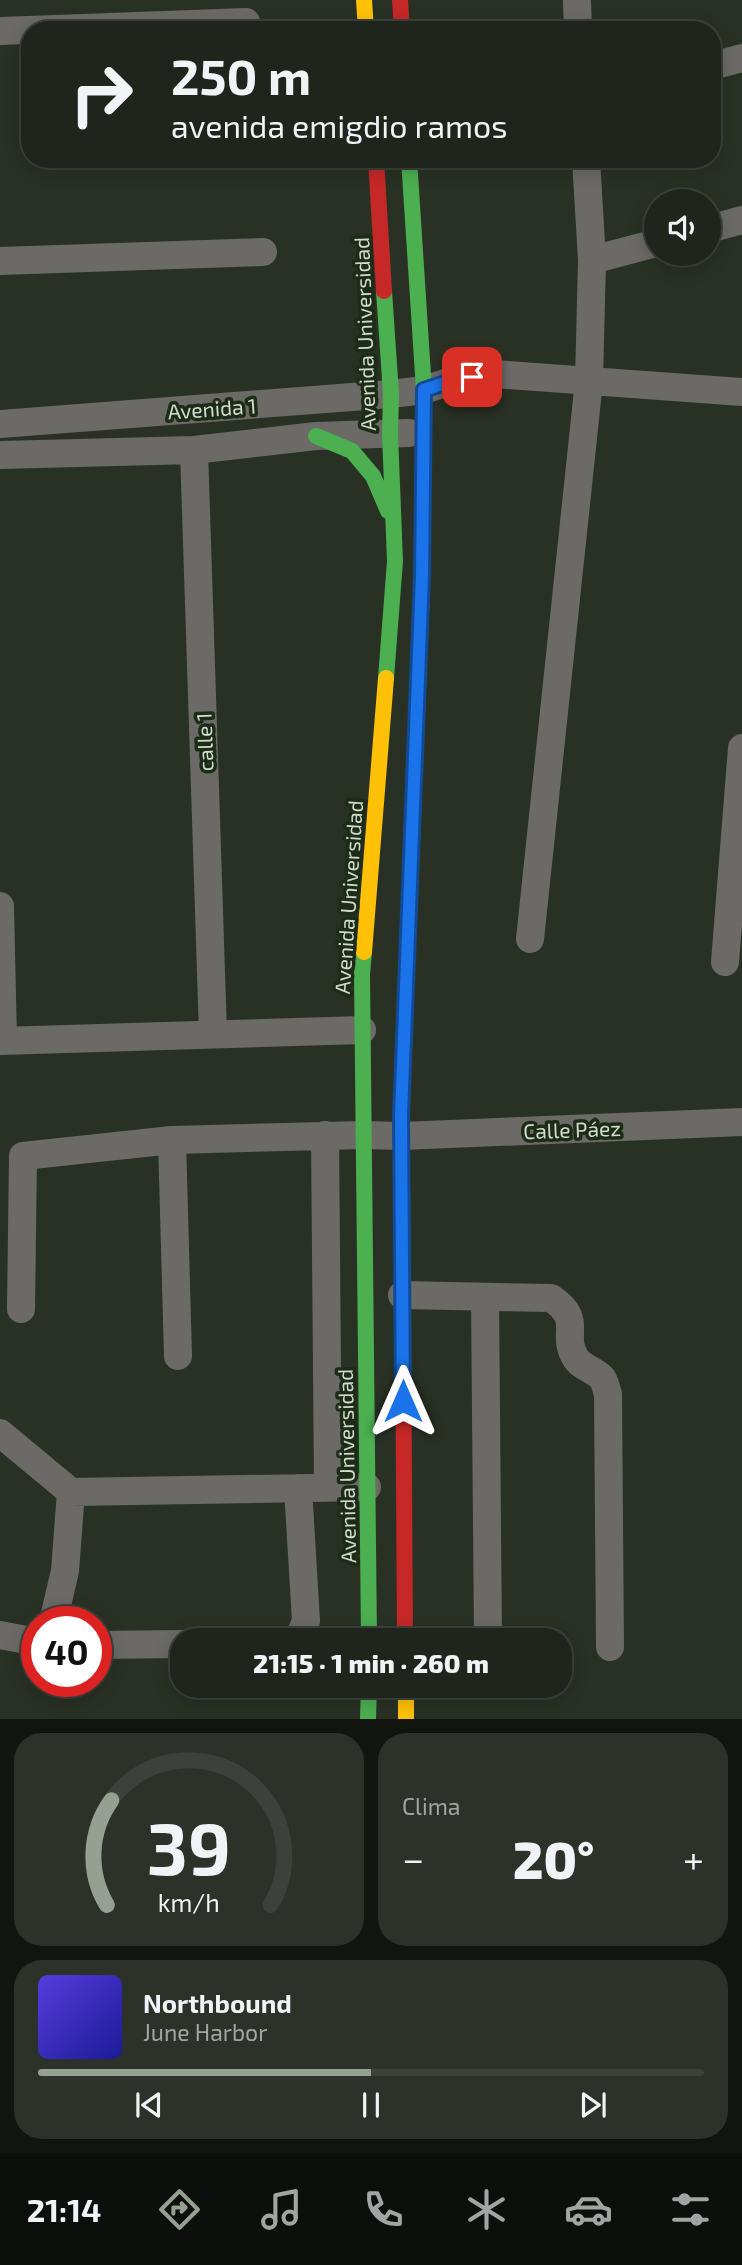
<!DOCTYPE html>
<html lang="es">
<meta charset="utf-8">
<style>
:root{--surface:#1f251c;--page:#2c3129;--text:#f1f3f6;--muted:#a1a5a3;--line:#3c423b;--accent:#96a092}
body{margin:0;font-family:"Exo 2",sans-serif;background:var(--page);color:var(--text);height:100vh;display:flex;flex-direction:column;font-size:26px;white-space:nowrap}
*{box-sizing:border-box;margin:0}
p{font-size:23px;color:var(--muted)}
.icon{flex:none;width:38px;height:38px;fill:none;stroke:currentColor;stroke-width:2;stroke-linecap:round;stroke-linejoin:round}
.map{position:relative;height:1719px;overflow:hidden}
.details{display:flex;flex-direction:column;gap:14px;padding:14px;background:#11140f;flex:1}
.details>*{flex:none}
.guide{position:absolute;left:21px;top:21px;width:700px;height:147px;border-radius:28px;box-shadow:0 4px 18px #0003,0 0 0 2px var(--line);background:#1f251c;color:var(--text);overflow:hidden}
.fabs{position:absolute;left:644px;top:189px;display:grid;gap:14px}
.fabs a{display:grid;place-items:center;width:77px;height:77px;border-radius:50%;background:var(--surface);box-shadow:0 4px 18px #0003,0 0 0 2px var(--line);font-size:35px}
.speed{position:absolute;left:21px;top:1606px;display:flex;gap:14px;font-size:35px;font-weight:700;text-align:center}
.speed>*{display:grid;place-content:center;width:91px;height:91px;border-radius:50%;background:var(--surface);box-shadow:0 4px 18px #0003,0 0 0 2px var(--line);line-height:1}
.speed .limit{border:10px solid #d22;background:#fff;color:#111}
.pin{position:absolute;display:grid;place-items:center;width:60px;height:60px;color:#fff;margin:-30px;border-radius:14px;box-shadow:0 4px 10px #0006}
.me{position:absolute;width:77px;margin:-38px;rotate:0deg;stroke-linejoin:round;filter:drop-shadow(0 0 5px #0008)}
.turn{display:flex;align-items:center;gap:24px;height:147px;padding:0 35px;font-size:32px}
.turn .icon{width:91px;height:91px;stroke-width:2.5}
.turn b{display:block;font-size:49px;line-height:60px}
.big{font-size:52px;font-weight:800;line-height:1.1}
.details .tile{flex:1;display:flex;flex-direction:column;justify-content:center;gap:10px;min-width:0;padding:0 24px;border-radius:28px;background:var(--page)}
.details .dial{align-items:center;gap:0}
.dial svg{height:182px;overflow:visible;fill:none;stroke:var(--line);stroke-width:7;stroke-linecap:round;text-anchor:middle}
.dial text{fill:var(--text);stroke:none}
.song{display:flex;align-items:center;gap:21px}
.cover{width:84px;height:84px;border-radius:10px;background:linear-gradient(135deg,hsl(250 70% 55%),hsl(240 70% 35%))}
.played{height:7px;border-radius:4px;background:linear-gradient(90deg,var(--accent) 50%,var(--line) 50%)}
.keys{display:flex;justify-content:space-around;direction:ltr}
.heat{display:flex;justify-content:space-between;align-items:center;font-size:38px;direction:ltr}
.details .tiles{flex:1;display:grid;gap:14px;grid-template-columns:1fr 1fr}
.tile:last-child{grid-column:span 2}
.trip{position:absolute;left:170px;top:1628px;width:402px;height:70px;border-radius:28px;background:var(--surface);box-shadow:0 4px 18px #0003,0 0 0 2px var(--line);font-weight:800;line-height:70px;text-align:center}
.tab-bar{display:flex;height:112px;justify-content:space-around;align-items:center;background:#0c0f0b;color:var(--muted)}
.tab-bar .icon{width:49px;height:49px}
.tab-bar .selected{color:var(--accent)}
.tab-bar b{font-size:32px;color:var(--text)}
.map>svg:first-child{display:block}
.lines{fill:none;stroke-linecap:round;stroke-linejoin:round}
.street{stroke:#6c6a67;stroke-width:28}
.fast{stroke:#4caf50;stroke-width:16}
.slow{stroke:#ffc107;stroke-width:16}
.jam{stroke:#c62828;stroke-width:16}
.route-casing{stroke:#114b97;stroke-width:18}
.route{stroke:#1a73e8;stroke-width:12}
.labels{text-anchor:middle;dominant-baseline:central;stroke-width:7;stroke-linejoin:round;paint-order:stroke}
.street-label{font-size:21px;fill:#d1dbcd;stroke:#1d2c17}
</style>
<div class="map">
<svg width="742" height="1719" viewBox="0 0 742 1719">
<rect width="100%" height="100%" fill="#293125"/>
<g class="lines">
<!-- street -->
<path class="street" d="M577,0L578,30
M0,31L246,22
M712,66L742,58
M709,229L742,220
M592,260L656,243
M0,261L263,252
M0,424L391,394L424,390L451,381L494,374L742,392
M194,450L213,1034
M0,455L194,450L316,436L409,433
M0,906L3,1041
M530,939L589,381L592,260L586,159
M725,962L742,748
M0,1041L362,1030
M325,1135L328,1487
M172,1140L178,1356
M402,1295L551,1298C584,1320 561,1333 575,1357C580,1367 595,1370 602,1378C605,1381 606,1389 608,1394L610,1647
M485,1297L488,1640
M21,1309L23,1156L172,1140L363,1135L402,1136L742,1122
M0,1433L71,1492L65,1571L53,1622
M71,1492L367,1487
M0,1635L37,1642
M291,1640L300,1635L306,1621L298,1488
M96,1645L182,1644"/>
<!-- fast -->
<path class="fast" d="M409,159L424,390L422,587
M384,291L391,394L390,434L395,561L386,678
M316,436L352,451L373,476L388,511
M364,952L362,974L369,1640
M403,1317L401,1115L409,912
M368,1719L369,1685"/>
<!-- slow -->
<path class="slow" d="M364,0L366,30
M409,912L422,587
M364,952L386,678
M406,1685V1719"/>
<!-- jam -->
<path class="jam" d="M400,0L402,30
M376,159L384,291
M403,1317L405,1640"/>
</g>
<g class="lines">
<!-- route casing -->
<g class="route-casing">
<path id="route" d="M403,1401L401,1115L422,576L424,390L451,381L472,377"/>
</g>
<!-- route -->
<use href="#route" class="route"/>
</g>
<g class="labels">
<!-- street labels -->
<g class="street-label">
<text transform="translate(364 334) rotate(-92)">Avenida Universidad</text>
<text transform="translate(212 408) rotate(-4)">Avenida 1</text>
<text transform="translate(204 742) rotate(-92)">calle 1</text>
<text transform="translate(348 897) rotate(-86)">Avenida Universidad</text>
<text transform="translate(572 1129) rotate(-2)">Calle Páez</text>
<text transform="translate(346 1466) rotate(-91)">Avenida Universidad</text>
</g>
</g>
</svg>
<div class="fabs">
<a><svg class="icon" aria-label="sound" viewBox="0 0 24 24"><path d="M4 9h4l5-4v14l-5-4H4zM17 9q2 3 0 6"/></svg></a>
</div>
<div class="speed"><div class="limit">40</div></div>
<div class="pin" style="left:472px;top:377px;background:#d93025"><svg class="icon" aria-label="arrive" viewBox="0 0 24 24"><path d="M6 21V4h12l-3 4 3 4H6"/></svg></div>
<svg class="me" style="left:403px;top:1401px" viewBox="-20 -20 40 40"><path d="M0-17L14 15 0 8-14 15z" fill="#1a73e8" stroke="#fff" stroke-width="4"/></svg>
<div class="trip">21:15 · 1 min · 260 m</div>
<div class="guide">
<div class="turn"><svg class="icon" aria-label="right" viewBox="0 0 24 24"><path d="M7 20v-9h11M14 6l5 5-5 5"/></svg><div><b>250 m</b>avenida emigdio ramos</div></div>
</div>
</div>
<section class="details">
<div class="tiles">
<div class="tile dial"><svg viewBox="0 0 100 80">
<path d="M14 69A42 42 0 1 1 86 69"/>
<path d="M14 69A42 42 0 0 1 16 23" stroke="#96a092"/>
<text x="50" y="56" font-size="32" font-weight="700">39</text>
<text x="50" y="72" font-size="11">km/h</text>
</svg></div>
<div class="tile"><p>Clima</p>
<div class="heat"><a>−</a><b class="big">20°</b><a>+</a></div>
</div>
<div class="tile">
<div class="song"><i class="cover"></i><div><b>Northbound</b><p>June Harbor</p></div></div>
<div class="played"></div>
<div class="keys"><svg class="icon" aria-label="previous" viewBox="0 0 24 24"><path d="M18 5L8 12l10 7zM5 5v14"/></svg><svg class="icon" aria-label="pause" viewBox="0 0 24 24"><path d="M8 5v14M16 5v14"/></svg><svg class="icon" aria-label="next" viewBox="0 0 24 24"><path d="M6 5l10 7-10 7zM19 5v14"/></svg></div>
</div>
</div>
</section>
<nav class="tab-bar">
<b>21:14</b>
<svg class="icon selected" aria-label="directions" viewBox="0 0 24 24"><path d="M12 3l9 9-9 9-9-9zM9 14v-3h6M13 9l2 2-2 2"/></svg>
<svg class="icon" aria-label="music" viewBox="0 0 24 24"><path d="M9 18V5l10-2v13"/><circle cx="6" cy="18" r="3"/><circle cx="16" cy="16" r="3"/></svg>
<svg class="icon" aria-label="phone" viewBox="0 0 24 24"><path d="M5 4h4l2 5-3 2q2 4 5 5l2-3 5 2v4C11 20 4 13 5 4z"/></svg>
<svg class="icon" aria-label="climate" viewBox="0 0 24 24"><path d="M12 3v18M4 7l16 10M4 17L20 7"/></svg>
<svg class="icon" aria-label="car" viewBox="0 0 24 24"><path d="M5 17H2v-5l4-1 3-4h7l3 4 3 1v5h-3M9 17h6M6 11h13"/><circle cx="7" cy="17" r="2"/><circle cx="17" cy="17" r="2"/></svg>
<svg class="icon" aria-label="filters" viewBox="0 0 24 24"><path d="M4 7h16M4 17h16"/><circle cx="9" cy="7" r="2"/><circle cx="15" cy="17" r="2"/></svg>
</nav>
